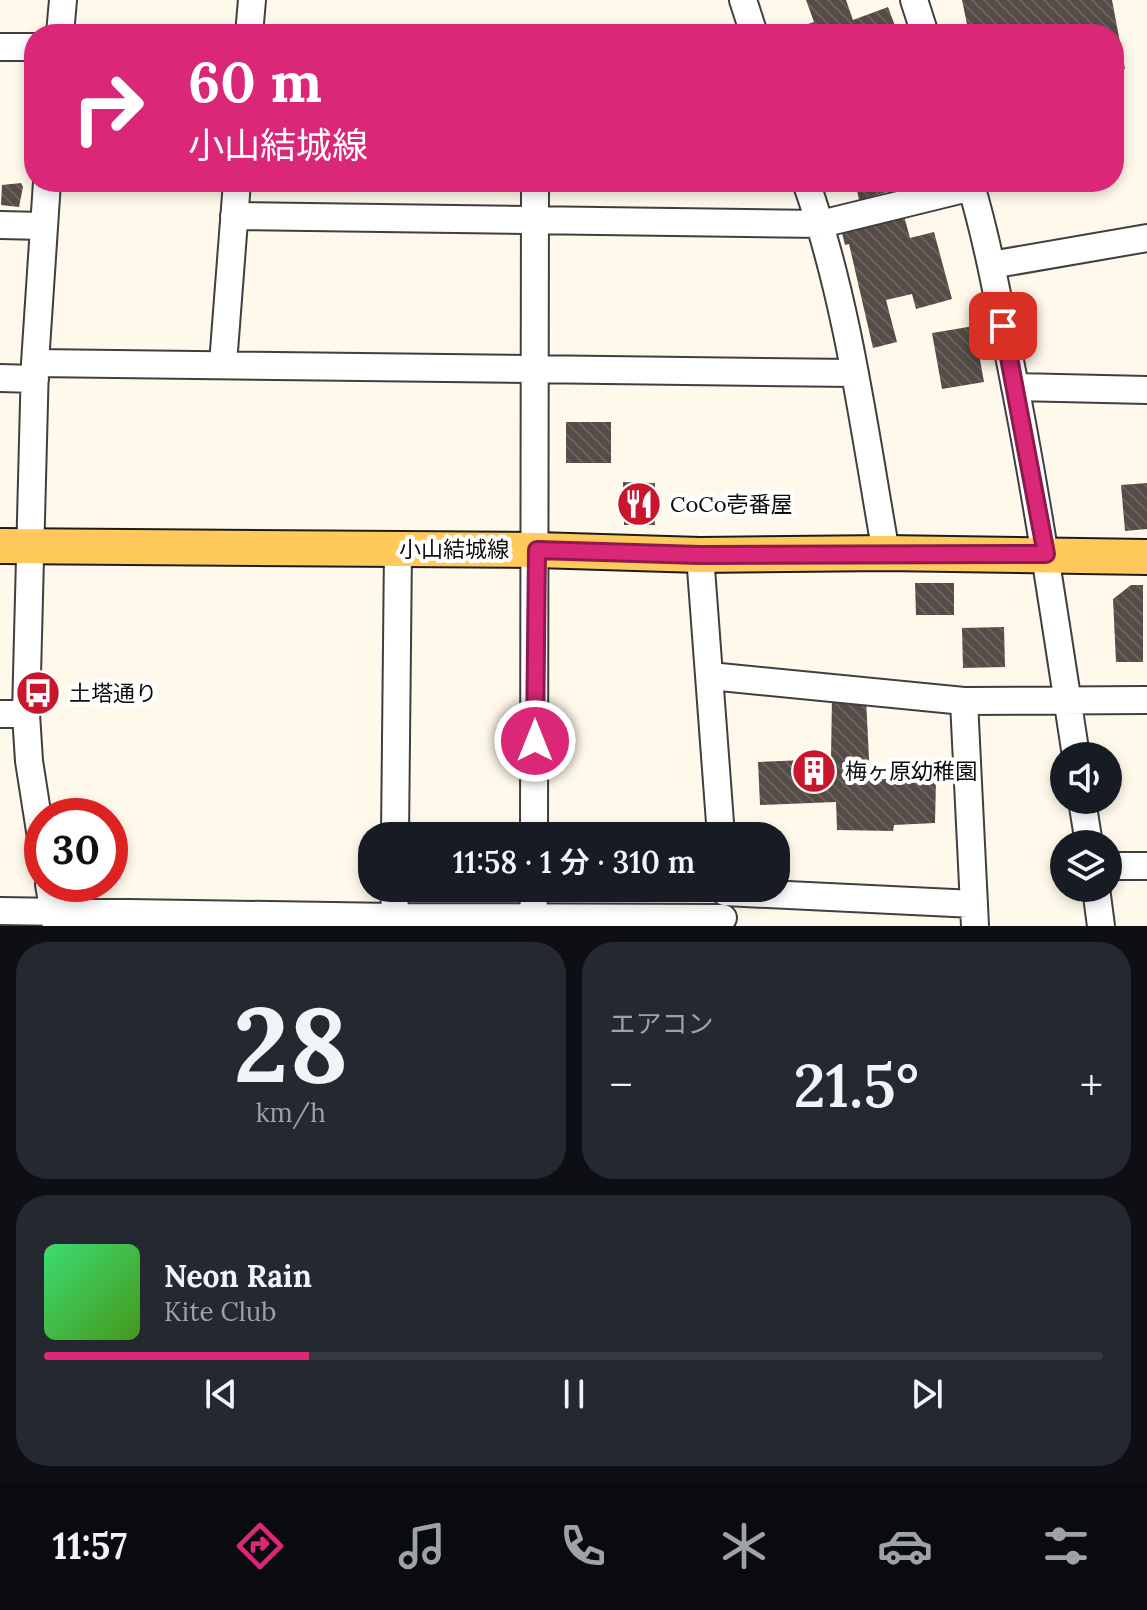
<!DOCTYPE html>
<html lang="ja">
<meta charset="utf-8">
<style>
:root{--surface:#171b24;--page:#242831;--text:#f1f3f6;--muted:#9ea1a6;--line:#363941;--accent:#db2777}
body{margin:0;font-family:Lora,"Noto Sans JP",serif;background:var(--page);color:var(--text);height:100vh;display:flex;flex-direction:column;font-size:30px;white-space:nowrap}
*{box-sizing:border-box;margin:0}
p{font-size:26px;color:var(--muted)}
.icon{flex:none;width:44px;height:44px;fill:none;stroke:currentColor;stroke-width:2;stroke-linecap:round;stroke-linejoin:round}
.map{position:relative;height:926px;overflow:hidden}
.side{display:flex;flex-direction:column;gap:16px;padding:16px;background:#0d0f14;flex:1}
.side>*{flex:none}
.banner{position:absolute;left:24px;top:24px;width:1100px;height:168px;border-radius:32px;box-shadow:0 4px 12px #0003;background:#db2777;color:#fff;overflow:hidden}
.controls{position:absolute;left:1050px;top:742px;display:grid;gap:16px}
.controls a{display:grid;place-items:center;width:72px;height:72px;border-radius:50%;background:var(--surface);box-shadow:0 4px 12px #0003;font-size:40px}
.speed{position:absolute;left:24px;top:798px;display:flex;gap:16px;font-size:40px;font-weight:700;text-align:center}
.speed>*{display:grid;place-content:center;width:104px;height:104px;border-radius:50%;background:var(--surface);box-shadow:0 4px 12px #0003;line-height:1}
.speed .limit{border:12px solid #d22;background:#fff;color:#111}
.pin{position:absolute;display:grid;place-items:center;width:68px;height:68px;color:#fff;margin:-34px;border-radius:16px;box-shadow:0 4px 12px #0006}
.me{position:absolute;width:88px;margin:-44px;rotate:0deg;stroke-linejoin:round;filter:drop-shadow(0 0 6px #0008)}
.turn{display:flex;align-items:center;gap:28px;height:168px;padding:0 32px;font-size:36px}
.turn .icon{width:104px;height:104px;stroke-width:2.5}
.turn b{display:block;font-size:56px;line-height:68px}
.big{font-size:60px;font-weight:600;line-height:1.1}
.side .widget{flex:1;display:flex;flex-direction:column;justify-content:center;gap:12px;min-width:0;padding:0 28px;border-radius:32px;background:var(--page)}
.side .dial{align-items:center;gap:0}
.dial b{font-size:104px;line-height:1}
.song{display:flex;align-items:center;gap:24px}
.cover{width:96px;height:96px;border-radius:12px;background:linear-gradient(135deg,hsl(140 70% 55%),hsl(100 70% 35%))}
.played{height:8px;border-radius:4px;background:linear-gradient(90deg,var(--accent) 25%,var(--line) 25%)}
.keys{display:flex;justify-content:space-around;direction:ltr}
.heat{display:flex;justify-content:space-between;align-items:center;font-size:44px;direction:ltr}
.side .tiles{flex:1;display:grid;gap:16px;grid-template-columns:1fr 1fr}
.widget:last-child{grid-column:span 2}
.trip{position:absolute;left:358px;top:822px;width:432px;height:80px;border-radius:32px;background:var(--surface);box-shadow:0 4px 12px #0003;font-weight:600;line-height:80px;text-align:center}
.tabs{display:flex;height:128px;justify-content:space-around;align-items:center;background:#090b0e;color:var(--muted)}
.tabs .icon{width:56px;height:56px}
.tabs .active{color:var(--accent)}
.tabs b{font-size:36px;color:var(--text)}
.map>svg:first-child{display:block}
.building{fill:url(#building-back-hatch)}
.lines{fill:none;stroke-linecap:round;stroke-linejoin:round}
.minor-casing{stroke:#3f3f3f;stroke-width:30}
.major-casing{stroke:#1d1d1d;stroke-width:38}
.minor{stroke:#fff;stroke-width:26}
.major{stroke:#ffca5b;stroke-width:34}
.route-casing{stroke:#8e194d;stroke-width:20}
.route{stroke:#db2777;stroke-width:14}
.labels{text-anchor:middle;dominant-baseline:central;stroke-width:8;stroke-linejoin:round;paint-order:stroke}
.poi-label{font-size:22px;fill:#0c0c0c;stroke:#fff;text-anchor:start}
.street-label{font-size:22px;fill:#0c0c0c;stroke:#fff}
</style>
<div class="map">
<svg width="1147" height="926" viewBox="0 0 1147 926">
<defs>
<pattern id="building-back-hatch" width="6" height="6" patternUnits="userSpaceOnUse" patternTransform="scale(2)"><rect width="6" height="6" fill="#564c47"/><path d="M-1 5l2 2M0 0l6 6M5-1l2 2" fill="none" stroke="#69615d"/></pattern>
</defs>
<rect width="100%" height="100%" fill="#fff9eb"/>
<!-- building -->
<path class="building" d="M806,0H846L853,20L888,7L898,34H795L793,29L814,22Z
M962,0H1112L1125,69L1114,71V34H969Z
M844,182H895L897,189L859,200L856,185L845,188Z
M21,183L23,187L19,207L1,205L2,185Z
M903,212L910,238L934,232L952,299L916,309L912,294L886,300L897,342L873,348L849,244L845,245L840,225Z
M974,326L984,382L942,389L932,333Z
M566,422H611V463H566Z
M623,482L655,483V525H624Z
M1147,483V529L1125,531L1121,485Z
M915,583H954V615H916Z
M1131,585H1143V662H1116L1113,599Z
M1004,627L1005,667L963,668L962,628Z
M832,696L866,698L870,779H936L935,823L894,825L893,831L837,830L836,802L760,805L758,762L831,759Z"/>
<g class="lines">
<!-- minor casing -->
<g class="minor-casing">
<path id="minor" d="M743,0L754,34
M914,0L925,34
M60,34L63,0
M249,34L252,0
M0,47H34
M806,182C848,301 864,429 886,553
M970,182C988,242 999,304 1011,366C1037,495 1056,626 1076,756
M234,216L821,224L972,187
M0,225L43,226
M991,265L1147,238
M35,363L854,373
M223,364L237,182
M0,378L35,379
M1015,387L1147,390
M700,555L721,836
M710,676L964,701L1147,700
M964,701L975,926
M0,714H26
M1082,800L1089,844
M395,836L398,549
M534,836L535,182
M42,844L29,761L26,714L35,363L47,182
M1108,866H1147
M49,884L56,926
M1096,888L1101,926
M725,892L974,904
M0,911L394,917L723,918
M394,926L395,888
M533,926L534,888"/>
</g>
<!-- major casing -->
<g class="major-casing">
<path id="major" d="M0,546L537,550L700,555L886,553L1147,557"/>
</g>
<!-- minor -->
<use href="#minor" class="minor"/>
<!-- major -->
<use href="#major" class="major"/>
</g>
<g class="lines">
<!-- route casing -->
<g class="route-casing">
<path id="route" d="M535,741L537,550L700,555L1046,554L1003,326"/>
</g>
<!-- route -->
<use href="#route" class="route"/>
</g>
<!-- icons -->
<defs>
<g id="restaurant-disc" transform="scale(2.3)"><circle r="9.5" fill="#c9162d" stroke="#fff"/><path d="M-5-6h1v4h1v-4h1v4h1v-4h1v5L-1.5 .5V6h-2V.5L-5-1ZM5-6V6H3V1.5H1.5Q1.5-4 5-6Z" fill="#fff"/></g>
<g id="bus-disc" transform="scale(2.3)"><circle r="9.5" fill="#c9162d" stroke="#fff"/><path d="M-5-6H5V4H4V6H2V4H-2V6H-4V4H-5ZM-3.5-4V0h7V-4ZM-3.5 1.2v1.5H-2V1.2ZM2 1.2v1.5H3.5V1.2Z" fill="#fff"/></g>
<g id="building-disc" transform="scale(2.3)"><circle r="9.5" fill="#c9162d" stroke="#fff"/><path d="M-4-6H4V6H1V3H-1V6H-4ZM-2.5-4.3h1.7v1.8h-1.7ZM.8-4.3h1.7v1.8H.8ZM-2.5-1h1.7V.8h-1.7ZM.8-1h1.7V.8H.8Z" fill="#fff"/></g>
</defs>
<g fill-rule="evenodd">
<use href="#restaurant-disc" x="639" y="504"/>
<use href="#bus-disc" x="38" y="693"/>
<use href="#building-disc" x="814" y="771"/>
</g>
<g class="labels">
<!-- poi labels -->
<g class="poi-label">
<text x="670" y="504">CoCo壱番屋</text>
<text x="69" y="693">土塔通り</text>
<text x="845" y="771">梅ヶ原幼稚園</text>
</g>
<!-- street labels -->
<g class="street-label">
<text x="454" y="549">小山結城線</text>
</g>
</g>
</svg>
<div class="controls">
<a><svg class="icon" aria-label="sound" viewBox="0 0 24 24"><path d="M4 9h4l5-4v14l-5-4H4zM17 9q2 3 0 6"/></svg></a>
<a><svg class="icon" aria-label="layers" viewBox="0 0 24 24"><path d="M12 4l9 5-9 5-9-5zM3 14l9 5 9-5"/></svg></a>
</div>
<div class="speed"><div class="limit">30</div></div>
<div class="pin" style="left:1003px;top:326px;background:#d93025"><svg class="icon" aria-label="arrive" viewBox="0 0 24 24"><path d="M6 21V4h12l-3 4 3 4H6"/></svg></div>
<svg class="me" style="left:535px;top:741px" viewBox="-20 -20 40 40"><circle r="17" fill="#db2777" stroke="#fff" stroke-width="3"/><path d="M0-11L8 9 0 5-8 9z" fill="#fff"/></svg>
<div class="trip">11:58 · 1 分 · 310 m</div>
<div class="banner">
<div class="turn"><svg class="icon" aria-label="right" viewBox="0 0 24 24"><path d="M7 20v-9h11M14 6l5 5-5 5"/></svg><div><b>60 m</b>小山結城線</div></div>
</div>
</div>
<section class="side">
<div class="tiles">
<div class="widget dial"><b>28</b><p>km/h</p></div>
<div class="widget"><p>エアコン</p>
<div class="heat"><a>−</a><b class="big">21.5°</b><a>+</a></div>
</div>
<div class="widget">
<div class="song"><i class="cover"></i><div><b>Neon Rain</b><p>Kite Club</p></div></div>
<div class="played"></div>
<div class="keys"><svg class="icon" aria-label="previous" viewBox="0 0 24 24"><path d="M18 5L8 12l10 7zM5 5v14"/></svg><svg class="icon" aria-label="pause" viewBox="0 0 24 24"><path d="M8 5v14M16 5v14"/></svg><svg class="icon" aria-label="next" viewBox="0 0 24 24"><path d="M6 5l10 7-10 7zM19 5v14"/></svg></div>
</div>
</div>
</section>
<nav class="tabs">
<b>11:57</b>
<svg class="icon active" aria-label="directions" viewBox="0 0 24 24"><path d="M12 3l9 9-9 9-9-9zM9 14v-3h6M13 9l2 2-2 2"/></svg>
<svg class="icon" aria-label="music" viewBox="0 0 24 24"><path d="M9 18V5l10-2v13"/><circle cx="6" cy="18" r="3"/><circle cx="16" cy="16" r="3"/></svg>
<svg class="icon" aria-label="phone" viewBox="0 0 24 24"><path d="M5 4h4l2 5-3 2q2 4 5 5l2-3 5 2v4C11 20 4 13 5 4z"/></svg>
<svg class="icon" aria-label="climate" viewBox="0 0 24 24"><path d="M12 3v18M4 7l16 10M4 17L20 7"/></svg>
<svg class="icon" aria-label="car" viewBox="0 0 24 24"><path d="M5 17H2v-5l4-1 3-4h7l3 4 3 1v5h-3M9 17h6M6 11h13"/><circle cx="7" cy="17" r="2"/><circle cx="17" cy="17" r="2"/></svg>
<svg class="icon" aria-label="filters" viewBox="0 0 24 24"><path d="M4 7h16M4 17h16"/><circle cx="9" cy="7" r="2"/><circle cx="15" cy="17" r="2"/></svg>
</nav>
